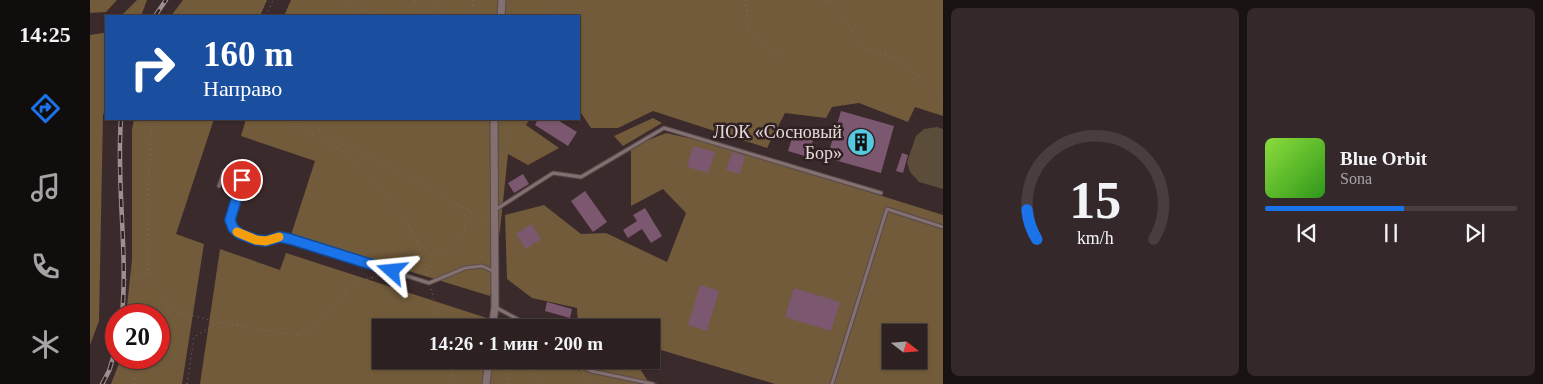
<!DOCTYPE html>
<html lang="ru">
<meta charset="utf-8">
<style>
:root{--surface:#2c2021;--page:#34282a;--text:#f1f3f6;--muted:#a6a3a5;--line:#483e3f;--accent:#1a73e8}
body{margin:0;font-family:Georgia,serif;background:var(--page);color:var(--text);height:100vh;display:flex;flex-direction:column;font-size:19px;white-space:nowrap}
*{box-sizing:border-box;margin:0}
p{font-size:16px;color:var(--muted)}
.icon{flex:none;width:28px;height:28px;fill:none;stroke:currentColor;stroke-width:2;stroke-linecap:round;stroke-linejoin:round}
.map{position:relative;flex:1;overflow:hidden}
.sheet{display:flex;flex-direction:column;gap:8px;padding:8px;background:#181212;width:600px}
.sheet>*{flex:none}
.top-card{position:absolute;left:15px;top:15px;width:475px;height:105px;border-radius:0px;box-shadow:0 1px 4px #0004,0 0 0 1px var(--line);background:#1a4fa0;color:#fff;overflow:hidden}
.needle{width:32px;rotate:107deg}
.fabs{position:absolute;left:792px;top:324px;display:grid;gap:10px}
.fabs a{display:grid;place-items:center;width:45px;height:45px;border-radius:0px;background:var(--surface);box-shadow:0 1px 4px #0004,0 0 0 1px var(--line);font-size:25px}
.speed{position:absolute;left:15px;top:304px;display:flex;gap:10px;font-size:25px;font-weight:700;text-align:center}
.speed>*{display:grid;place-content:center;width:65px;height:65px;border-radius:50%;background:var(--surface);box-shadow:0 1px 4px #0004,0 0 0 1px var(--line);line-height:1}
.speed .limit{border:8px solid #d22;background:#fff;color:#111}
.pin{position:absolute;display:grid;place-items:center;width:42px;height:42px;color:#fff;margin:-21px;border:2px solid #fff;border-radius:50%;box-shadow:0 1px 5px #0007}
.me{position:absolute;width:55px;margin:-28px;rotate:288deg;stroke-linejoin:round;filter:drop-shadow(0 0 4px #0008)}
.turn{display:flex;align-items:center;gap:18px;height:105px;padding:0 15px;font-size:22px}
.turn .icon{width:65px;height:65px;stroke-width:2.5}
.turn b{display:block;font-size:35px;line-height:42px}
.sheet .widget{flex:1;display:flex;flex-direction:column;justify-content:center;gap:8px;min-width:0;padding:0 18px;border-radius:8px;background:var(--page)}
.sheet .dial{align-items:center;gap:0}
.dial svg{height:130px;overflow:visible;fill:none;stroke:var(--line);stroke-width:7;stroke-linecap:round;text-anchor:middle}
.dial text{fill:var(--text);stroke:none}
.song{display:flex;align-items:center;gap:15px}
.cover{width:60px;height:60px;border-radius:8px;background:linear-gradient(135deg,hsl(90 70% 55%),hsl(110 70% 35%))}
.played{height:5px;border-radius:2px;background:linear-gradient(90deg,var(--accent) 55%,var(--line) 55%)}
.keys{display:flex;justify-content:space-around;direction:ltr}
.sheet .tiles{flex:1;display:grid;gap:8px;grid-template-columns:repeat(2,1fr)}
.trip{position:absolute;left:282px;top:319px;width:288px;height:50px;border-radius:0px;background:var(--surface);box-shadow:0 1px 4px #0004,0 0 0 1px var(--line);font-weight:800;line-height:50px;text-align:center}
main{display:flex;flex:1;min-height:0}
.tab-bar{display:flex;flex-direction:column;width:90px;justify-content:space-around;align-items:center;background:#120d0d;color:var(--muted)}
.tab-bar .icon{width:35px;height:35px}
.tab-bar .selected{color:var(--accent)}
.tab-bar b{font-size:22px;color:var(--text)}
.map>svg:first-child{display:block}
.green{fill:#5b4d39}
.forest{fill:#715b3a;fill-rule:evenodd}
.building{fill:#7b586f}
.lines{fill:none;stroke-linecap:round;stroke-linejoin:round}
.service-casing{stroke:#58494b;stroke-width:5}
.minor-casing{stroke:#58494b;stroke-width:9}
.path{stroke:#7e6f70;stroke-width:1;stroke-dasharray:1 4;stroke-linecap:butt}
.service{stroke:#837071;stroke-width:3}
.minor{stroke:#837071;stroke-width:7}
.rail-casing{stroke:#9d8f90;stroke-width:4.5}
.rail{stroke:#312022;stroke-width:2.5;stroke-dasharray:8;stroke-linecap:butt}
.route-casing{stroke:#114b97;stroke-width:12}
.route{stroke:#1a73e8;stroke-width:9}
.slow{stroke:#f59e0b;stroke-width:9}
.labels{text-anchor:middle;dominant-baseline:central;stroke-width:5;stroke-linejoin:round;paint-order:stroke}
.poi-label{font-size:18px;fill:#e4d8d9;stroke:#312022;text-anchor:end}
</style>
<main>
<nav class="tab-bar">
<b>14:25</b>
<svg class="icon selected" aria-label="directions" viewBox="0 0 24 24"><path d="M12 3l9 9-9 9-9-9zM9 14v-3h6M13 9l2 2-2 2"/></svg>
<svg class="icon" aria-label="music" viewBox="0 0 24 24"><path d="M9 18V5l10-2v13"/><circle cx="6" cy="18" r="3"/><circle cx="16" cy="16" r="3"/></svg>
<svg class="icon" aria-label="phone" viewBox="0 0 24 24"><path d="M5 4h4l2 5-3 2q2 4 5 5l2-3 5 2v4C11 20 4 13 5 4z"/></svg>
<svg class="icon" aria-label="climate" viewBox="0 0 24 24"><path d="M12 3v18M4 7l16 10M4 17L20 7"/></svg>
</nav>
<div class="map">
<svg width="853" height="384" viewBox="0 0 853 384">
<rect width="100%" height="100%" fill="#3b2a2c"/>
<!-- green -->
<path class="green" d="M847,127L853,129V189L829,182L820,172L817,162L826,136L834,129Z"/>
<!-- forest -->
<path class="forest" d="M0,0H27L16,12L0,13Z
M47,0H57L51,16H31Z
M93,0H177L170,16H81Z
M201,0H853V116L825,107L818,122L769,103L742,107L736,118L695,113L677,148L563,111L528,128H501L489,110V16H194Z
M16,31V107L13,115L9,321L0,345V35L13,33Z
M563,118L572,123L533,146L524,136Z
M44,119H124L86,234L114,244L92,384H21L31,358H69V315H36L42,260V130Z
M156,119H440L436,125L469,148L438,165L418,154L410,230L400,296L201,235L225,161L151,136Z
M576,133L626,144L853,215V384H685L561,347V328H498L488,325L487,308L442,298L417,279L415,215L454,205L491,234L516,233L577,262L596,213L573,189L541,206V147ZM801,332H829V360H801Z
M130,249L190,270L196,253L425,327L291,328V360H474L489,371L496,360H530L546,363L558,381L568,384H110Z"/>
<!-- building -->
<path class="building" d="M751,111L804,126L791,173L737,158Z
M448,119H466L487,132L478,146L445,125Z
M705,128L725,134L718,157L698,151Z
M603,146L625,152L618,173L597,167Z
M642,152L655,156L650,174L636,170Z
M812,153L818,155L813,173L806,171Z
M433,174L439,184L424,193L418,183Z
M495,191L517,222L503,232L481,201Z
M555,208L572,236L561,243L552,229L538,238L533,230L547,221L543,215Z
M441,224L451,239L436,249L426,234Z
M610,285L629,291L617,331L598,325Z
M704,288L750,302L741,331L695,317Z
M457,302L482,309L480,318L455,311Z"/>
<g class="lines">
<!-- service casing -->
<g class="service-casing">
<path id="service" d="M129,186L134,171L140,169L148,171L152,180L140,220L143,228L150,234L166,240L176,241L190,237L200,239L339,283L375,268L392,266L405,272
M405,210L463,173L491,177L574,128L791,193
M405,307L444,328
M481,360L501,371L563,384
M742,384L797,209L853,227"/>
</g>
<!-- minor casing -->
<g class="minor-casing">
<path id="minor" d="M411,16L412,0
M402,328L405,307L404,119
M396,384L399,360"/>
</g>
<!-- path -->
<path class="path" d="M252,0L285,16
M325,0L329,16
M344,0L348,7L356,16
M382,0L385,16
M656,0L658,30L695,59
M736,0L744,3L774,49L807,58L835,81L853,101
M168,16L175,0
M176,16L183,0
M459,16L460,13L476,0
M62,119L58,193V271L65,283
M196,119L256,153L274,167L310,211L327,240L338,252L350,253L365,245L375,230V216L368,204L210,119
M412,154L424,119
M368,204L398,220
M327,240L338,278
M341,289L353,328
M72,295L81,310L127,322
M34,315L36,280L57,272
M69,336L80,312
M359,360L363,384
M445,360L443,368L449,382L451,384
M493,373L506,384
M15,384L26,358
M44,384V378L53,369L58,358
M97,384L104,337L128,322L209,336L250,303L259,285L293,274
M418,384L424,366L430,360"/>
<!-- service -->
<use href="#service" class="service"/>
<!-- minor -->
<use href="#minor" class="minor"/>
<!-- rail casing -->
<g class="rail-casing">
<path id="rail" d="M65,16L76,0
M31,119C26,184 38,250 32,315
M12,384L19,371L26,348"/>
</g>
<!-- rail -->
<use href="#rail" class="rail"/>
</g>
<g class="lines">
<!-- route casing -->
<g class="route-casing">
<path id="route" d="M152,180L140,220L143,228L150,234L166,240L176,241L190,237L200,239L302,271"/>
</g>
<!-- route -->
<use href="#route" class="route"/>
<!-- slow -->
<path class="slow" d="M147,232L166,240L176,241L189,237"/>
</g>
<!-- icons -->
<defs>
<g id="building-disc" transform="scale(1.4375)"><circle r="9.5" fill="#56c9e0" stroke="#312022"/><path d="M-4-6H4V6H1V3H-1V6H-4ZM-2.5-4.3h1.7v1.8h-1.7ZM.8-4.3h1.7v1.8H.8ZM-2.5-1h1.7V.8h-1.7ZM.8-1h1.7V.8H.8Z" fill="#111"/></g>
</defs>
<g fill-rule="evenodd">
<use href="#building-disc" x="771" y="142"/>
</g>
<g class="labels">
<!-- poi labels -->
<g class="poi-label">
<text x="752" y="132">ЛОК «Сосновый<tspan x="752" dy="21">Бор»</tspan></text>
</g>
</g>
</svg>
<div class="fabs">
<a><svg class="needle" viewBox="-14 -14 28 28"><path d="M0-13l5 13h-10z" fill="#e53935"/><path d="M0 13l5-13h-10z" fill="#a6a3a5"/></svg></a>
</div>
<div class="speed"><div class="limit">20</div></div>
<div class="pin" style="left:152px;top:180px;background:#d93025"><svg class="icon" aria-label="arrive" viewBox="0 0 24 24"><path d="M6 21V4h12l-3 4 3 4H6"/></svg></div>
<svg class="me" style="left:302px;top:271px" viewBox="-20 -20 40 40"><path d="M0-17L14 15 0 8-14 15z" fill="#1a73e8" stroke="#fff" stroke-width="4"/></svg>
<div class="trip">14:26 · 1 мин · 200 m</div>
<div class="top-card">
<div class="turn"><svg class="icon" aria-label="right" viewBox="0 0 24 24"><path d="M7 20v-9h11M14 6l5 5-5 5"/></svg><div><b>160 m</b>Направо</div></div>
</div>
</div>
<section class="sheet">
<div class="tiles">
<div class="widget dial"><svg viewBox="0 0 100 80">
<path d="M14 69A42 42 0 1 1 86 69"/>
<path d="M14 69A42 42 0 0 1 8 51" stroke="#1a73e8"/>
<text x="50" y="56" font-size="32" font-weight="700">15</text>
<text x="50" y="72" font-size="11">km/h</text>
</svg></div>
<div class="widget">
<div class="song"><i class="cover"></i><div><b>Blue Orbit</b><p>Sona</p></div></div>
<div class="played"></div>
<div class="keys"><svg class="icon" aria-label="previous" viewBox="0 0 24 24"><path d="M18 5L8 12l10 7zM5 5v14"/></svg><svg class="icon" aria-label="pause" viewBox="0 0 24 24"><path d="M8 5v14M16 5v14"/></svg><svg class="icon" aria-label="next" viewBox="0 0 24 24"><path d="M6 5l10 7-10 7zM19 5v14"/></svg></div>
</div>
</div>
</section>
</main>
